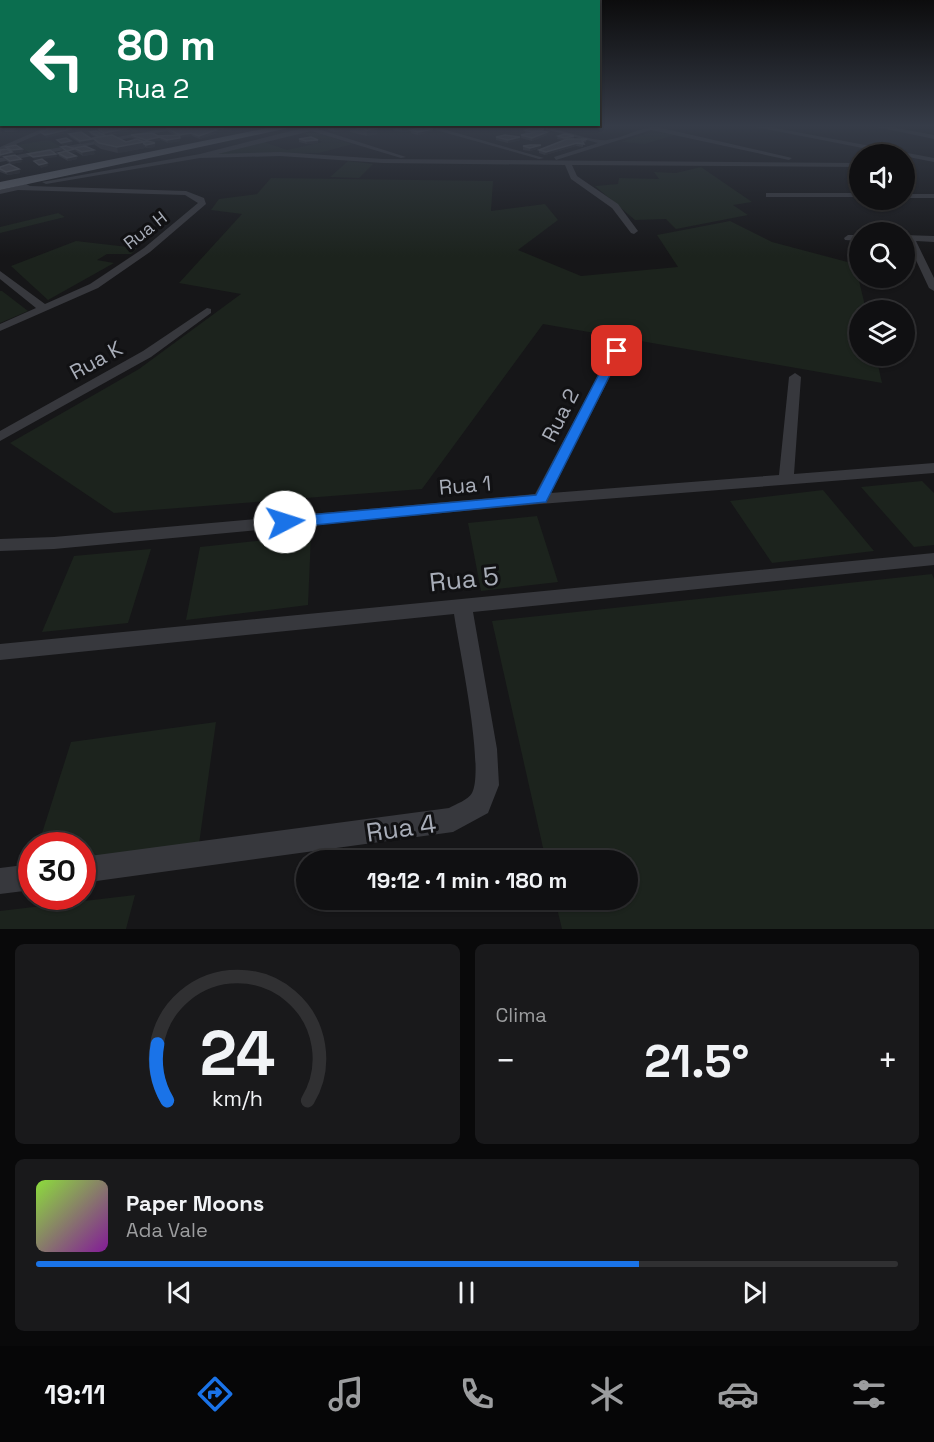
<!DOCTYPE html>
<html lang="pt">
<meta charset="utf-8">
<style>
:root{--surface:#101012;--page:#19191b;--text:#f1f3f6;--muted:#9c9d9f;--line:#303032;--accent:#1a73e8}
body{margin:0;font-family:"Space Grotesk",sans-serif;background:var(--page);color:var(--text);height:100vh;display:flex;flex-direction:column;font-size:22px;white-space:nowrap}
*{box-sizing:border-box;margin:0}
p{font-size:20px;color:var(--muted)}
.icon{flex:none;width:33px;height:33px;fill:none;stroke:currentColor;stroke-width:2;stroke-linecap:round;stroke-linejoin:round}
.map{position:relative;height:929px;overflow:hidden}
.side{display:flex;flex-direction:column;gap:15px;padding:15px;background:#09090a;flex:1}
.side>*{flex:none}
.hud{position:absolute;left:0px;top:0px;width:600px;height:126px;box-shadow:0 2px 4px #0004,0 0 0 2px var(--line);background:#0b6e4f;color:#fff;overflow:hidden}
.fabs{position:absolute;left:849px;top:144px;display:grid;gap:12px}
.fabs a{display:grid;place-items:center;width:66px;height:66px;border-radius:50%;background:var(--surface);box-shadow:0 2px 4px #0004,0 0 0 2px var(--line);font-size:30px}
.speed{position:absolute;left:18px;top:832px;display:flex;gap:12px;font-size:30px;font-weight:700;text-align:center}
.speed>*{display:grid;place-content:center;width:78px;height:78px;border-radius:50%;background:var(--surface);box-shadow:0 2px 4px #0004,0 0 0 2px var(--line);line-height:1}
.speed .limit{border:9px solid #d22;background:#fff;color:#111}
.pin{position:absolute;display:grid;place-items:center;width:51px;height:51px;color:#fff;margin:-26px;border-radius:12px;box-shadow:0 3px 9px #0006}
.me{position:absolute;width:66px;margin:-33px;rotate:85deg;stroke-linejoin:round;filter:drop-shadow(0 0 4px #0008)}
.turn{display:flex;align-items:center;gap:21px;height:126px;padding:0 18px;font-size:27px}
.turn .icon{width:78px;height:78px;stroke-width:2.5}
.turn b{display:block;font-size:42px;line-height:51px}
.big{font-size:45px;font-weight:800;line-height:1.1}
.side .tile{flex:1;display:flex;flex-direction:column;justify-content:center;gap:9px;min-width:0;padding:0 21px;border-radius:9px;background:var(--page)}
.side .dial{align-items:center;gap:0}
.dial svg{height:156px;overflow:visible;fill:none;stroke:var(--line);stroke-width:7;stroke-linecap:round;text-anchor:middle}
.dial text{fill:var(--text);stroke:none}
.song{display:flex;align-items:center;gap:18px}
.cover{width:72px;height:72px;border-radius:9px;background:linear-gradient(135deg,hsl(90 70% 55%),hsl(290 70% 35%))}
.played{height:6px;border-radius:3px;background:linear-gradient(90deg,var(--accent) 70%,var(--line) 70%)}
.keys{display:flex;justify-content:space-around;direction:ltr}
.heat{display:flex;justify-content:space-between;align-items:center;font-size:33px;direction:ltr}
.side .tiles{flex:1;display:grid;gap:15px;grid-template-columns:1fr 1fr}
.tile:last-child{grid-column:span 2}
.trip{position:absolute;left:296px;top:850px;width:342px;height:60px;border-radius:30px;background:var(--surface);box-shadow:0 2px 4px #0004,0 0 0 2px var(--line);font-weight:800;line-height:60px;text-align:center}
.tab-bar{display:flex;height:96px;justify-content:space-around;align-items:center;background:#060607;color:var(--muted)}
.tab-bar .icon{width:42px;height:42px}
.tab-bar .active{color:var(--accent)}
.tab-bar b{font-size:27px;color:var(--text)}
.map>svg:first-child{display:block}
.green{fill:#1c231d}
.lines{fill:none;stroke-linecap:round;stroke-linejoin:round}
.minor{fill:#37383d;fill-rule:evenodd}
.trunk{fill:#5b5e65;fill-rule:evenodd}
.wall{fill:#323236}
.shaded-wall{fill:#212124}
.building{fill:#3f3f44;stroke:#4f5156;stroke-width:1.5}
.route{fill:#1a73e8;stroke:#114b97;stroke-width:1.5}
.labels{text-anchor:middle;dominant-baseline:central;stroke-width:6;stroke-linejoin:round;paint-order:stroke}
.far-street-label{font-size:18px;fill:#a8adb8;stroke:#111113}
.street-label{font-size:21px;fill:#a8adb8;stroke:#111113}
.near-street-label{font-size:26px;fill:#a8adb8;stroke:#111113}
</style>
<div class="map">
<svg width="934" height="929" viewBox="0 0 934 929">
<rect width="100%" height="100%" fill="#161618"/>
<!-- green -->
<path class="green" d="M310,131L353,144L319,153L213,155L264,142L287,150L323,142L303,133Z
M654,131L674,135L645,144L621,142Z
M48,140L62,147L30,153L17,145Z
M348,161L373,164L359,178L330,177Z
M701,167L752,202L733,205L748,215L676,229L666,219L635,220L595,186L618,184L619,178L659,179L654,172L676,173Z
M271,178L493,181L491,211L545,204L558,220L518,250L581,276L678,267L657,235L730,221L772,242L855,264L866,310H860V356H876L882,383L543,324L422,489L114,513L10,443L139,369L241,294L179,283L242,214L211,210L219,199L257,194Z
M58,213L65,217L0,233V227Z
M76,241L137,248L131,254H107L97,260L114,263L48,300L11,266Z
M0,291H2L28,311L0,323Z
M922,481L934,493V545L914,547L861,487Z
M823,490L874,551L772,563L730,501Z
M537,516L558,582L481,591L468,523Z
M311,535L308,605L186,620L200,547Z
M151,549L128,623L42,632L74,556Z
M932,574L934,579V929H562L555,900H627V861H546L492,621Z
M216,722L199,844L83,862L82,846H38L71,742Z
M135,895L126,929H0V911Z"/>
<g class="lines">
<!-- minor -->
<path class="minor" d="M46,127H55L0,151V147Z
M173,127H188L0,162V158Z
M307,127H322L318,129L406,157L401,158L311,131L218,154L280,152L383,159L860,163V167L572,165L577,176L618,204L638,231L634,234L631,233L612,208L571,179L565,165L383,163L280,156L200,158L46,184L42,182L200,154Z
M425,127H436L544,158L539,159Z
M537,127C558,127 591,142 607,140C624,138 639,127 657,127L792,158L789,160L651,130L556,160L554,157L598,143Z
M756,127H770L934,158V162Z
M877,127H891L934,135V139Z
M26,184L30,186L186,191L204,198L206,204L150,252L98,288L0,331V324L36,308L0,279V271L45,304L90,284L144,248L198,203L185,195L18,190L0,194V190Z
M766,193H860V197H766Z
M904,194H934V198H904Z
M848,235H860V241L845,240L844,238Z
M904,235L934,236V242L916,241L934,278V291L929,288L907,241H904Z
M207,308L211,309V313L151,357L0,441V431L143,351Z
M617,347L623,351L551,493L779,475L789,377L795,373L801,377L794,474L934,463V473L540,504L54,549L0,551V539L54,537L535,494L611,351Z
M934,553V565L473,612L497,749L499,785L488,813L453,832L82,883V857L449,808C456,804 468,800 472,793C485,768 459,648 454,614L0,660V644Z
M32,864V890L0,894V868Z"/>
<!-- trunk -->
<path class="trunk" d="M272,127H293L0,190V182Z"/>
</g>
<!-- wall -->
<path class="wall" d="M0,127H22V128L14,132H5L4,129L7,127Z
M109,127H143L144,129L133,131L129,129L130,131L106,135L126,142L137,140L132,138L131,135H175L168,132V129L177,127H245L240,128V129L217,132V133L200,139L192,136L179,137L180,141L168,143L161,140L151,142L155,147L147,148L145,147V148L118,153L101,149L95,145L93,138H97L91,135L90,132H98V129Z
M328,127H374L377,134L367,136L350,132V129L335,132L328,130Z
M393,127H421L433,131L418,135L411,133V131L402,132L393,130Z
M544,129L543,132H547V135L532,141L521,138V135L528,134L525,133V130Z
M69,134L92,139L93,142L81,144L70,137Z
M558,136H574V139H587L586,142L583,143V147L576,146L545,155L539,153V150L563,140L557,139Z
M496,137H520V140L508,143L496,140Z
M299,139L318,140V143L307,144L299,142Z
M541,145L540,148L530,151L523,150V146Z
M6,147L22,149L23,152L12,153L13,155L6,157L22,162L11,164L5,160L4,157H0V150L7,149Z
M61,147L74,149V148L95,154L83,156L75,151L76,152L70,153L76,156L77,159L68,161L59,156L58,153L64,152L62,150Z
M0,167L19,169L20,173L8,175L0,172Z"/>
<!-- shaded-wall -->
<path class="shaded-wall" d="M17,127H22V128L14,132L13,129Z
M85,127L86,130L76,132L75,129Z
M143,127L144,129L133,131L132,128Z
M231,127H245L240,128V129L217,132V133L200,139L199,136L214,129Z
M334,127H350V129L335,132Z
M402,127H421L402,132Z
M129,128L130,131L105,136L104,133Z
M377,128V134L367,136V130Z
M70,129L71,132L46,138L45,135Z
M433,129V131L418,135V132Z
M547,132V135L532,141V138Z
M191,133L192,136L180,138V135Z
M160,137L161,140L147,143L146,140Z
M520,137V140L508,143V140Z
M180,138V141L168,143L167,140Z
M92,139L93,142L81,144L80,141Z
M318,140V143L307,144L306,141Z
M71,141L72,144L62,146L61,143Z
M144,142L145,148L118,153L117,147Z
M155,143V147L147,148L146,145Z
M577,143L576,146L545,155L546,152Z
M541,145L540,148L530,151V148Z
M22,149L23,152L13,154L11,150Z
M75,149L76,152L68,154L67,151Z
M94,150L95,154L83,156L82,152Z
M12,152L13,155L1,158L0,155Z
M56,154L57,157L34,160L33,157Z
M76,156L77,159L68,161L67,158Z
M21,159L22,162L11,164L10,161Z
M47,163L48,166L41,168L39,165Z
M19,169L20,173L8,175L6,172Z"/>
<!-- building -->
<path class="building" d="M7,127H17L13,129H4Z
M66,127L70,129L45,135L40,132L52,128Z
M109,127H127L129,128L104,133L98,129Z
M177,127H195L200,128L209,127H231L214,129L216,130L199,136L191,133L180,135L168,129Z
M355,127H374L377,128L367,130Z
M423,127L433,129L418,132L411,130Z
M536,127L544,129L532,132L525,130Z
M96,131L106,136L99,137L90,132Z
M540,131L547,132L532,138L521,135Z
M81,132L92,139L80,141L69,134Z
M152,133L160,137L146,140L131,135Z
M565,134L574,136L564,138L558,136Z
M112,135L126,142L137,139L144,142L117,147L99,143L93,138Z
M179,135L180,138L167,140L157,136Z
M505,135L520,137L508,140L496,137Z
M311,137L318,140L306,141L299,139Z
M66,138L71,141L61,143L57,140Z
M567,139H587L582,141L584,144L577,143L546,152L539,150Z
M148,141L155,143L146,145L144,144L143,142Z
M16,145L22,149L11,150L6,147Z
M530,145H541L530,148L523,146Z
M66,146L75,149L67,151L61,147Z
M85,146L94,150L82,152L74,148Z
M7,149L12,152L0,155V150Z
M50,150L56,154L33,157L28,154Z
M66,151L76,156L67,158L58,153Z
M15,155L21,159L10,161L4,157Z
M42,159L47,163L39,165L34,161Z
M9,164L19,169L6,172L0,169V167Z"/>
<!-- sky -->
<linearGradient id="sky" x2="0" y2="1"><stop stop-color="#0c0c0d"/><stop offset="0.49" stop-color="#363c48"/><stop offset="1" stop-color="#363c48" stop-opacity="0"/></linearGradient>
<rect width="934" height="257" fill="url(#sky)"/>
<!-- route -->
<path class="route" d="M617,348L622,351L546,502L285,528L278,522L285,517L536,495L611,351Z"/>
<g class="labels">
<!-- far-street labels -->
<g class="far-street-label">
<text transform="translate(145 230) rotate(-38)">Rua H</text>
</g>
<!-- street labels -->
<g class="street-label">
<text transform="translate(96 360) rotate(-29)">Rua K</text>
<text transform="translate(560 415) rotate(-63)">Rua 2</text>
<text transform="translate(465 485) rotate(-5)">Rua 1</text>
</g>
<!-- near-street labels -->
<g class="near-street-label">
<text transform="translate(464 579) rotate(-6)">Rua 5</text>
<text transform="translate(401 828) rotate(-8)">Rua 4</text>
</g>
</g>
</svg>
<div class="fabs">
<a><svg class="icon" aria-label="sound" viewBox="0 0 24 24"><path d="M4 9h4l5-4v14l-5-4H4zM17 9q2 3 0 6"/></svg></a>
<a><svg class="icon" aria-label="search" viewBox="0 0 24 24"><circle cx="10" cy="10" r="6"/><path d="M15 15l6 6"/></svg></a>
<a><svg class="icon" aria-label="layers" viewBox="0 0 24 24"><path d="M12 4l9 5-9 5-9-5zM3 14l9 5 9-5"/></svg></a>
</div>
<div class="speed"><div class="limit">30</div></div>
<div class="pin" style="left:617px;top:351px;background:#d93025"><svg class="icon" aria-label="arrive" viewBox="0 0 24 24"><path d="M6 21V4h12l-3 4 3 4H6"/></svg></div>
<svg class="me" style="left:285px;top:522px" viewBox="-20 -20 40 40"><circle r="19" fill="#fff"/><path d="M0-13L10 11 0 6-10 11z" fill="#1a73e8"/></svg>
<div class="trip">19:12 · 1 min · 180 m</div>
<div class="hud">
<div class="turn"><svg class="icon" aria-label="left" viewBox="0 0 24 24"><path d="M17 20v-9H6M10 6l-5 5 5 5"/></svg><div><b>80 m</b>Rua 2</div></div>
</div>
</div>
<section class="side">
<div class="tiles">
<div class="tile dial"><svg viewBox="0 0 100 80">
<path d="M14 69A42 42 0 1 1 86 69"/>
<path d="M14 69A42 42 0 0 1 9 40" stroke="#1a73e8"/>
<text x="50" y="56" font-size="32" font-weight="700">24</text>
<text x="50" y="72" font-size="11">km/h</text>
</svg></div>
<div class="tile"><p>Clima</p>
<div class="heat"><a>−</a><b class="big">21.5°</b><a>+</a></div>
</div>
<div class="tile">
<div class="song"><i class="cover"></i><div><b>Paper Moons</b><p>Ada Vale</p></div></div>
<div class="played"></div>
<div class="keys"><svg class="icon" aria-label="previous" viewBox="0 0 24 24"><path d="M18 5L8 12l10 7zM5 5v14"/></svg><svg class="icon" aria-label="pause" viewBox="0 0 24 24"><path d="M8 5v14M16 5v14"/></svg><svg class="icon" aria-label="next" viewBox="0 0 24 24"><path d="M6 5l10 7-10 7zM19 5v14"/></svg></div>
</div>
</div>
</section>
<nav class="tab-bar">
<b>19:11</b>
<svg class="icon active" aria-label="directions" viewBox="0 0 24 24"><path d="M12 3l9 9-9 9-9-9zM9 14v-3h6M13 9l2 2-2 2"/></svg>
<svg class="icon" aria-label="music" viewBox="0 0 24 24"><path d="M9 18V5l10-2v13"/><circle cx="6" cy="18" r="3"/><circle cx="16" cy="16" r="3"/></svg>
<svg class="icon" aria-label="phone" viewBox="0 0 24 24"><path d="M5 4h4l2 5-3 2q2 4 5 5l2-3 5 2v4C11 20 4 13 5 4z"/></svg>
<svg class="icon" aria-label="climate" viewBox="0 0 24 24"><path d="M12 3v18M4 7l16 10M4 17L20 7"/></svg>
<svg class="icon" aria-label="car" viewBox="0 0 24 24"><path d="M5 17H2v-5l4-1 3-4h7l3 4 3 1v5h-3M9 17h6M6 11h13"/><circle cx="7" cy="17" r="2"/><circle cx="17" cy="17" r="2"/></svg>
<svg class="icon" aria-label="filters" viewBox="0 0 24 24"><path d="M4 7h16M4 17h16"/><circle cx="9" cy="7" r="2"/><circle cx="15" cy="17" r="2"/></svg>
</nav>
